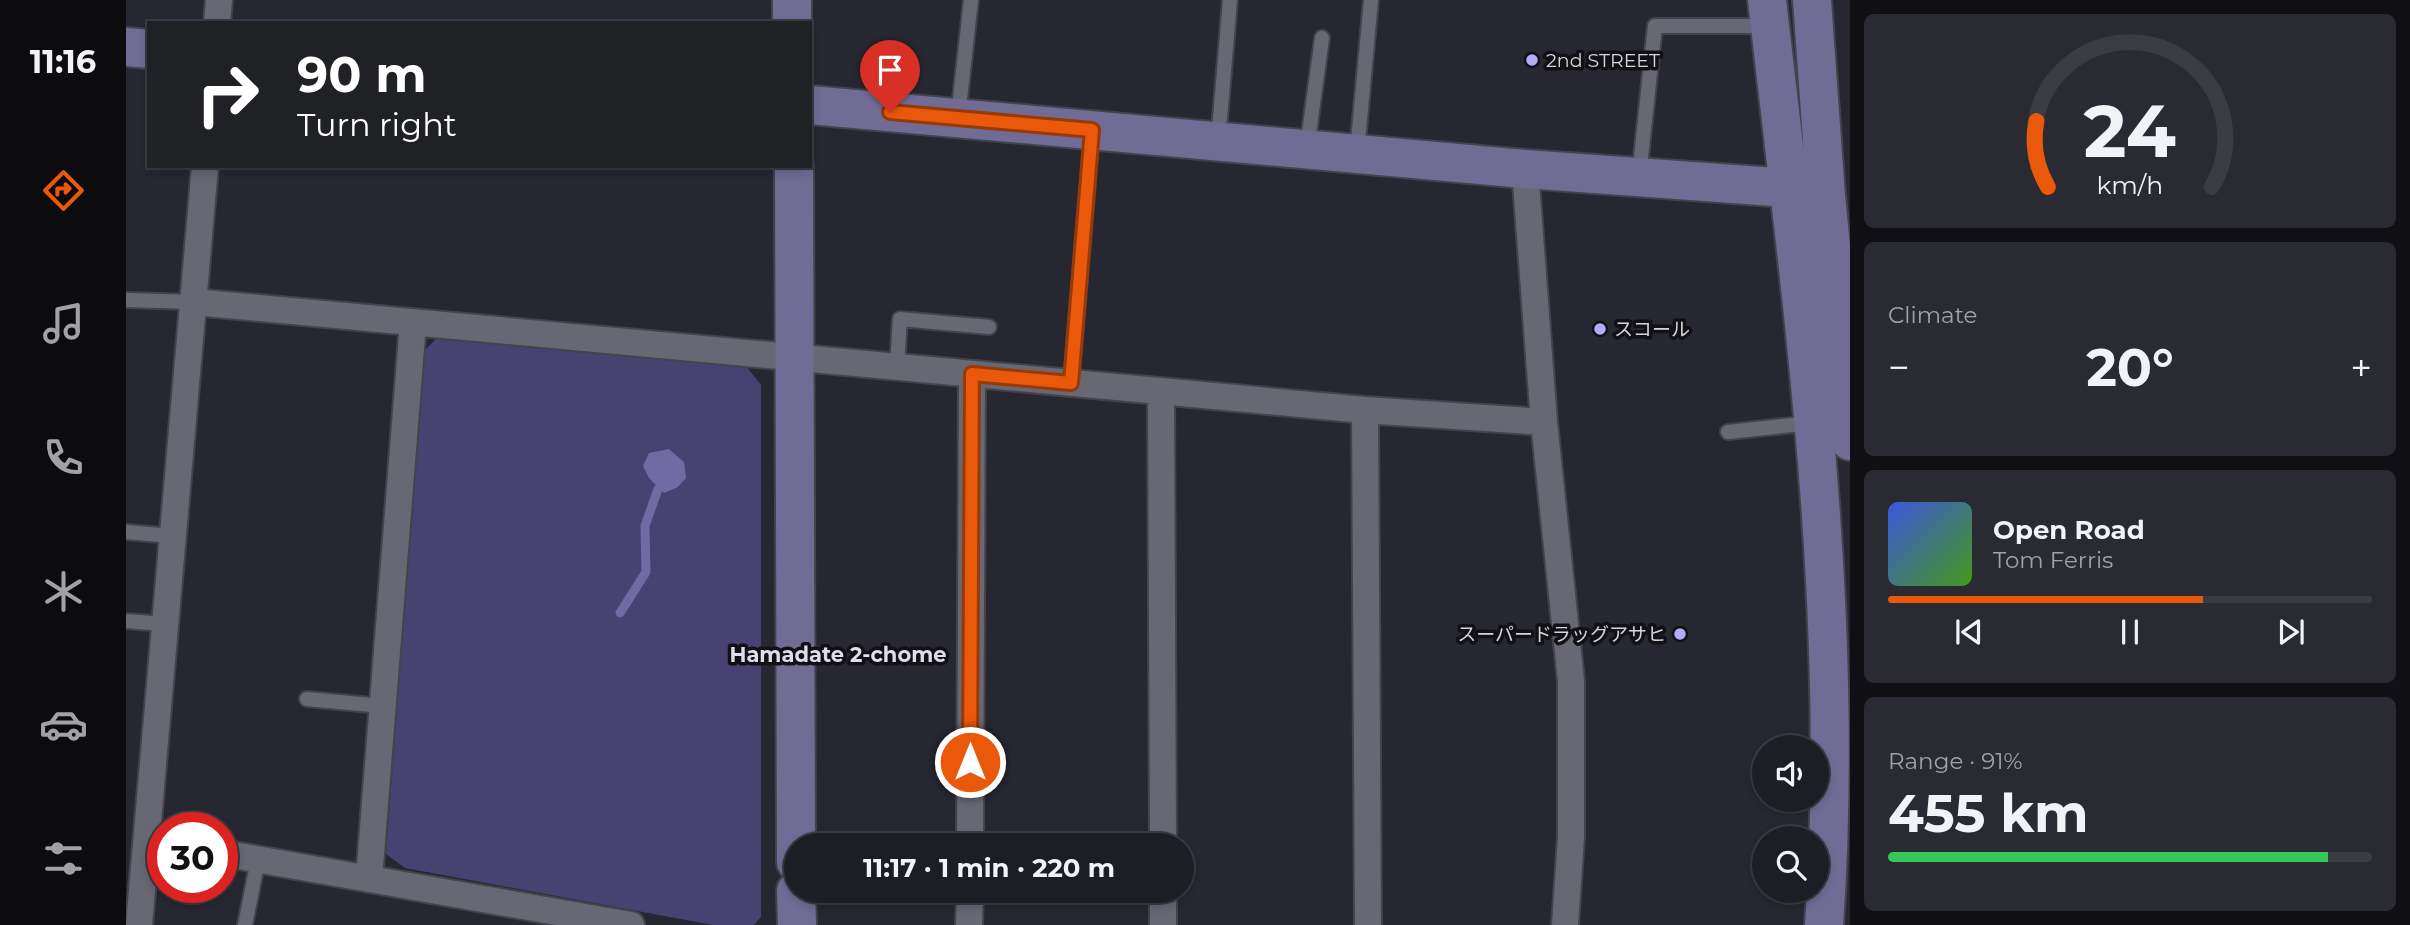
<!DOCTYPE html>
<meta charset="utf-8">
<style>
:root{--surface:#1d1d25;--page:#2a2a32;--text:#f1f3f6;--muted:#a0a2a7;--line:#3b3b42;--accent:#ea580c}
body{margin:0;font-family:Montserrat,"Noto Sans JP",sans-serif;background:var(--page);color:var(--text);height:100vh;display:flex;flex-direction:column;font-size:26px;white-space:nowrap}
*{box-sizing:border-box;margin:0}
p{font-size:23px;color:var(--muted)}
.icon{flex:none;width:38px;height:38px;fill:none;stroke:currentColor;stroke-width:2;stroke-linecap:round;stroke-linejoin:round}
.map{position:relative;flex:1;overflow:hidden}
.drawer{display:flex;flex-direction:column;gap:14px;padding:14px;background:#101014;width:560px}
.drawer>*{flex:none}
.top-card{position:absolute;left:21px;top:21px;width:665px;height:147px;border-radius:0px;box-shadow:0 4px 10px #0003,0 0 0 2px var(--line);background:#202124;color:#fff;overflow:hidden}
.buttons{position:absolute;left:1626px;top:735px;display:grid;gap:14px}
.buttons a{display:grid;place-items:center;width:77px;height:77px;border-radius:50%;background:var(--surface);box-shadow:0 4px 10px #0003,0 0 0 2px var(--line);font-size:35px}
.speed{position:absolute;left:21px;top:812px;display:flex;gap:14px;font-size:35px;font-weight:700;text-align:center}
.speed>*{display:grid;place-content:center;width:91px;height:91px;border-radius:50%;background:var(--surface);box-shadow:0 4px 10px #0003,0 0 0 2px var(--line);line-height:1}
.speed .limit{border:10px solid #d22;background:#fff;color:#111}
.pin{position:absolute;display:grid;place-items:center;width:60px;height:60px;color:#fff;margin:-72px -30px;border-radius:50% 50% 50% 0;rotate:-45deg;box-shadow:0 0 7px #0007}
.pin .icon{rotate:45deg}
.me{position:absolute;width:77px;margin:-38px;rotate:0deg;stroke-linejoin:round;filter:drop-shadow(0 0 5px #0008)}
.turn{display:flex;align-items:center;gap:24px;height:147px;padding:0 35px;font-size:32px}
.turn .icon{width:91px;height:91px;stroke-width:2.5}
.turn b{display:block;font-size:49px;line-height:60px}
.big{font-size:52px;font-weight:700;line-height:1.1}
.drawer .widget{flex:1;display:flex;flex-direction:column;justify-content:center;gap:10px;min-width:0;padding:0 24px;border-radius:10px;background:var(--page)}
.drawer .dial{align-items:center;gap:0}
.dial svg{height:182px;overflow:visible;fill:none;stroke:var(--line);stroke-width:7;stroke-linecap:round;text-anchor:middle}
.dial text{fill:var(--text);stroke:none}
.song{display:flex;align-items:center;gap:21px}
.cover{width:84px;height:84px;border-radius:10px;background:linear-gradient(135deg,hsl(230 70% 55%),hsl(100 70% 35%))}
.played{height:7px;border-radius:4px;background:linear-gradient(90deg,var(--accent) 65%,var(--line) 65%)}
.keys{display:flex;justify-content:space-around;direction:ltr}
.heat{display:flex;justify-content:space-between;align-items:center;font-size:38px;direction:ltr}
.charge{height:10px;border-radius:5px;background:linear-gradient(90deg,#34c759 91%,var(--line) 0)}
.trip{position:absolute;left:658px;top:833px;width:410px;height:70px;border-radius:35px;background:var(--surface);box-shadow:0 4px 10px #0003,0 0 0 2px var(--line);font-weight:700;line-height:70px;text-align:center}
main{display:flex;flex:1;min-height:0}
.dock{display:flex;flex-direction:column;width:126px;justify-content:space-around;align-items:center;background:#0c0c0f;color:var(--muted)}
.dock .icon{width:49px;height:49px}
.dock .selected{color:var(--accent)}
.dock b{font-size:32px;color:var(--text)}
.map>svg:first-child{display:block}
.green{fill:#474271}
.water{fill:#706ba3}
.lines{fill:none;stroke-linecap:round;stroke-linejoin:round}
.stream{stroke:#706ba3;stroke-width:9}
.lane-casing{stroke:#43434b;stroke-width:18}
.street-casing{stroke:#43434b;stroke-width:30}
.secondary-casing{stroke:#43434b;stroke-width:42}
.lane{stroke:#686875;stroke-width:14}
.street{stroke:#686875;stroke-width:26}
.secondary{stroke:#706c96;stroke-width:38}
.route-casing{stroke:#983908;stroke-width:18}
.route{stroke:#ea580c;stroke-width:12}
.poi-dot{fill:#b2adf9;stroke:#111015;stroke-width:2.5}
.labels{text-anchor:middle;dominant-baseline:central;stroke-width:7;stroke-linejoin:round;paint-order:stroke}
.poi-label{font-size:19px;fill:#d4d4db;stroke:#111015;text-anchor:start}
.neighbourhood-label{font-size:21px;font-weight:bold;fill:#deddec;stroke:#111015}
</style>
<main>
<nav class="dock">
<b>11:16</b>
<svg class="icon selected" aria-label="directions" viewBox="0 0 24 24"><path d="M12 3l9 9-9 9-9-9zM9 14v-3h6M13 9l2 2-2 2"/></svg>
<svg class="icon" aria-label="music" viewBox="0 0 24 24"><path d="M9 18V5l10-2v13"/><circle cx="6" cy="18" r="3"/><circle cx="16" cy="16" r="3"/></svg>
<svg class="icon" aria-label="phone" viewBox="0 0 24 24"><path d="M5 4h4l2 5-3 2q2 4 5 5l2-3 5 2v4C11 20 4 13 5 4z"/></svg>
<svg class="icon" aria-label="climate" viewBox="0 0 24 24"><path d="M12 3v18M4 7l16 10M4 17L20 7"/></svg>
<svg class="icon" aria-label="car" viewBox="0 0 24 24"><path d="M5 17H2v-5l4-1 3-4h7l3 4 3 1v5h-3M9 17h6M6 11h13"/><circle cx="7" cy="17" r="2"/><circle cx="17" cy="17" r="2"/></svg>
<svg class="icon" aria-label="filters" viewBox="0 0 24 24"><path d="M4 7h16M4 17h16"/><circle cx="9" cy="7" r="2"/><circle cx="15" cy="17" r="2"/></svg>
</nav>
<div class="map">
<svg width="1724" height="925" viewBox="0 0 1724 925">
<rect width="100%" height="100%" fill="#272731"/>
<!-- green -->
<path class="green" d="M313,336L620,366L635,385V917L628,925H587L279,868L260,854L298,351Z"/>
<!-- water -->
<path class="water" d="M543,449L558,462L560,478L552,487L538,493L523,478L517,466L523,453Z"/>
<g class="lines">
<!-- stream -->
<path class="stream" d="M494,613L520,572L519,526L532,489"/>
<!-- lane casing -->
<g class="lane-casing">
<path id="lane" d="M832,117L845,0
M1092,142L1104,0
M1181,148L1196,38
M1231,152L1245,0
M1513,176L1529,26H1641
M0,300L68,302
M771,367L774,319L863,327
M945,383L966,133
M1602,432L1685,423
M0,532L46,536
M0,621L38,624
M181,699L256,706
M119,925L132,860"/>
</g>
<!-- street casing -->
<g class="street-casing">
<path id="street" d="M91,23L93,0
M1399,169L1418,422L1445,681V837L1439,925
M68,302L1239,410L1418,422
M1035,391L1037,845
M1239,410L1242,925
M844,845L846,374
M96,853L505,925
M243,879L287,323
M13,925L79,166
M843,925L844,891
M1037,925V891"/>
</g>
<!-- secondary casing -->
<g class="secondary-casing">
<path id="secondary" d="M666,0V23
M1641,0C1676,306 1720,617 1698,925
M1686,0L1700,196L1724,441
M0,47L23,49
M684,105L1399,169L1663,188
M668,166L670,862
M670,891L671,925"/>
</g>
<!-- lane -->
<use href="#lane" class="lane"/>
<!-- street -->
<use href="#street" class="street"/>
<!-- secondary -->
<use href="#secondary" class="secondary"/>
</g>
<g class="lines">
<!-- route casing -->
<g class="route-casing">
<path id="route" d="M764,112L966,130L945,383L846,374L844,762"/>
</g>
<!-- route -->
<use href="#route" class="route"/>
</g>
<!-- markers -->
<g class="poi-dot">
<circle cx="1406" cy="60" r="7"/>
<circle cx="1474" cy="329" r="7"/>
<circle cx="1554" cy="634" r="7"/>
</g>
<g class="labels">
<!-- poi labels -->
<g class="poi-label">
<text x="1420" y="60">2nd STREET</text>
<text x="1488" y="329">スコール</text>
<text x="1540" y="634" text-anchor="end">スーパードラッグアサヒ</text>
</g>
<!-- neighbourhood labels -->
<g class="neighbourhood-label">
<text x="712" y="654">Hamadate 2-chome</text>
</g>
</g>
</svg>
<div class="buttons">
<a><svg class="icon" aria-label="sound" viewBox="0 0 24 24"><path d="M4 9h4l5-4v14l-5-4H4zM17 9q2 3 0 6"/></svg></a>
<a><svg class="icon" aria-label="search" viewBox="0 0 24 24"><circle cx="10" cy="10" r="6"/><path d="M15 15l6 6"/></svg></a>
</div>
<div class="speed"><div class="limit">30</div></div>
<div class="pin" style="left:764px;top:112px;background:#d93025"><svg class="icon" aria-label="arrive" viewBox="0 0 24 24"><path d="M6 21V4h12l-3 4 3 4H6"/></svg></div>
<svg class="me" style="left:844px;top:762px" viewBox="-20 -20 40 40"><circle r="17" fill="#ea580c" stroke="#fff" stroke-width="3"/><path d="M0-11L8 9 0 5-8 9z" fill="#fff"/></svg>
<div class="trip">11:17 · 1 min · 220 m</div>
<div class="top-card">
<div class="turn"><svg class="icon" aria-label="right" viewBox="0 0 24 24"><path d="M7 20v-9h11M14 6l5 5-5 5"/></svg><div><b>90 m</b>Turn right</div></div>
</div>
</div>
<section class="drawer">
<div class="widget dial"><svg viewBox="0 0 100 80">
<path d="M14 69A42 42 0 1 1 86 69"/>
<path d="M14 69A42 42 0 0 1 9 40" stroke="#ea580c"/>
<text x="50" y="56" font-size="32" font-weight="700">24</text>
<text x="50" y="72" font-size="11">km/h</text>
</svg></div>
<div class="widget"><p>Climate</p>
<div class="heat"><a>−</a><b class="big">20°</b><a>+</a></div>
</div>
<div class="widget">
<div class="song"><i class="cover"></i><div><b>Open Road</b><p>Tom Ferris</p></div></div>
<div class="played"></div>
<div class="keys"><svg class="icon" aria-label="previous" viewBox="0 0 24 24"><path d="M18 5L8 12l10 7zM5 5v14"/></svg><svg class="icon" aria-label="pause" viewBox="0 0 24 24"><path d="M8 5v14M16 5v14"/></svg><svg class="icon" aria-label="next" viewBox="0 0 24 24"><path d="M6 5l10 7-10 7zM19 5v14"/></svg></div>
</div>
<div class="widget"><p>Range · 91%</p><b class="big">455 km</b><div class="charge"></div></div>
</section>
</main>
